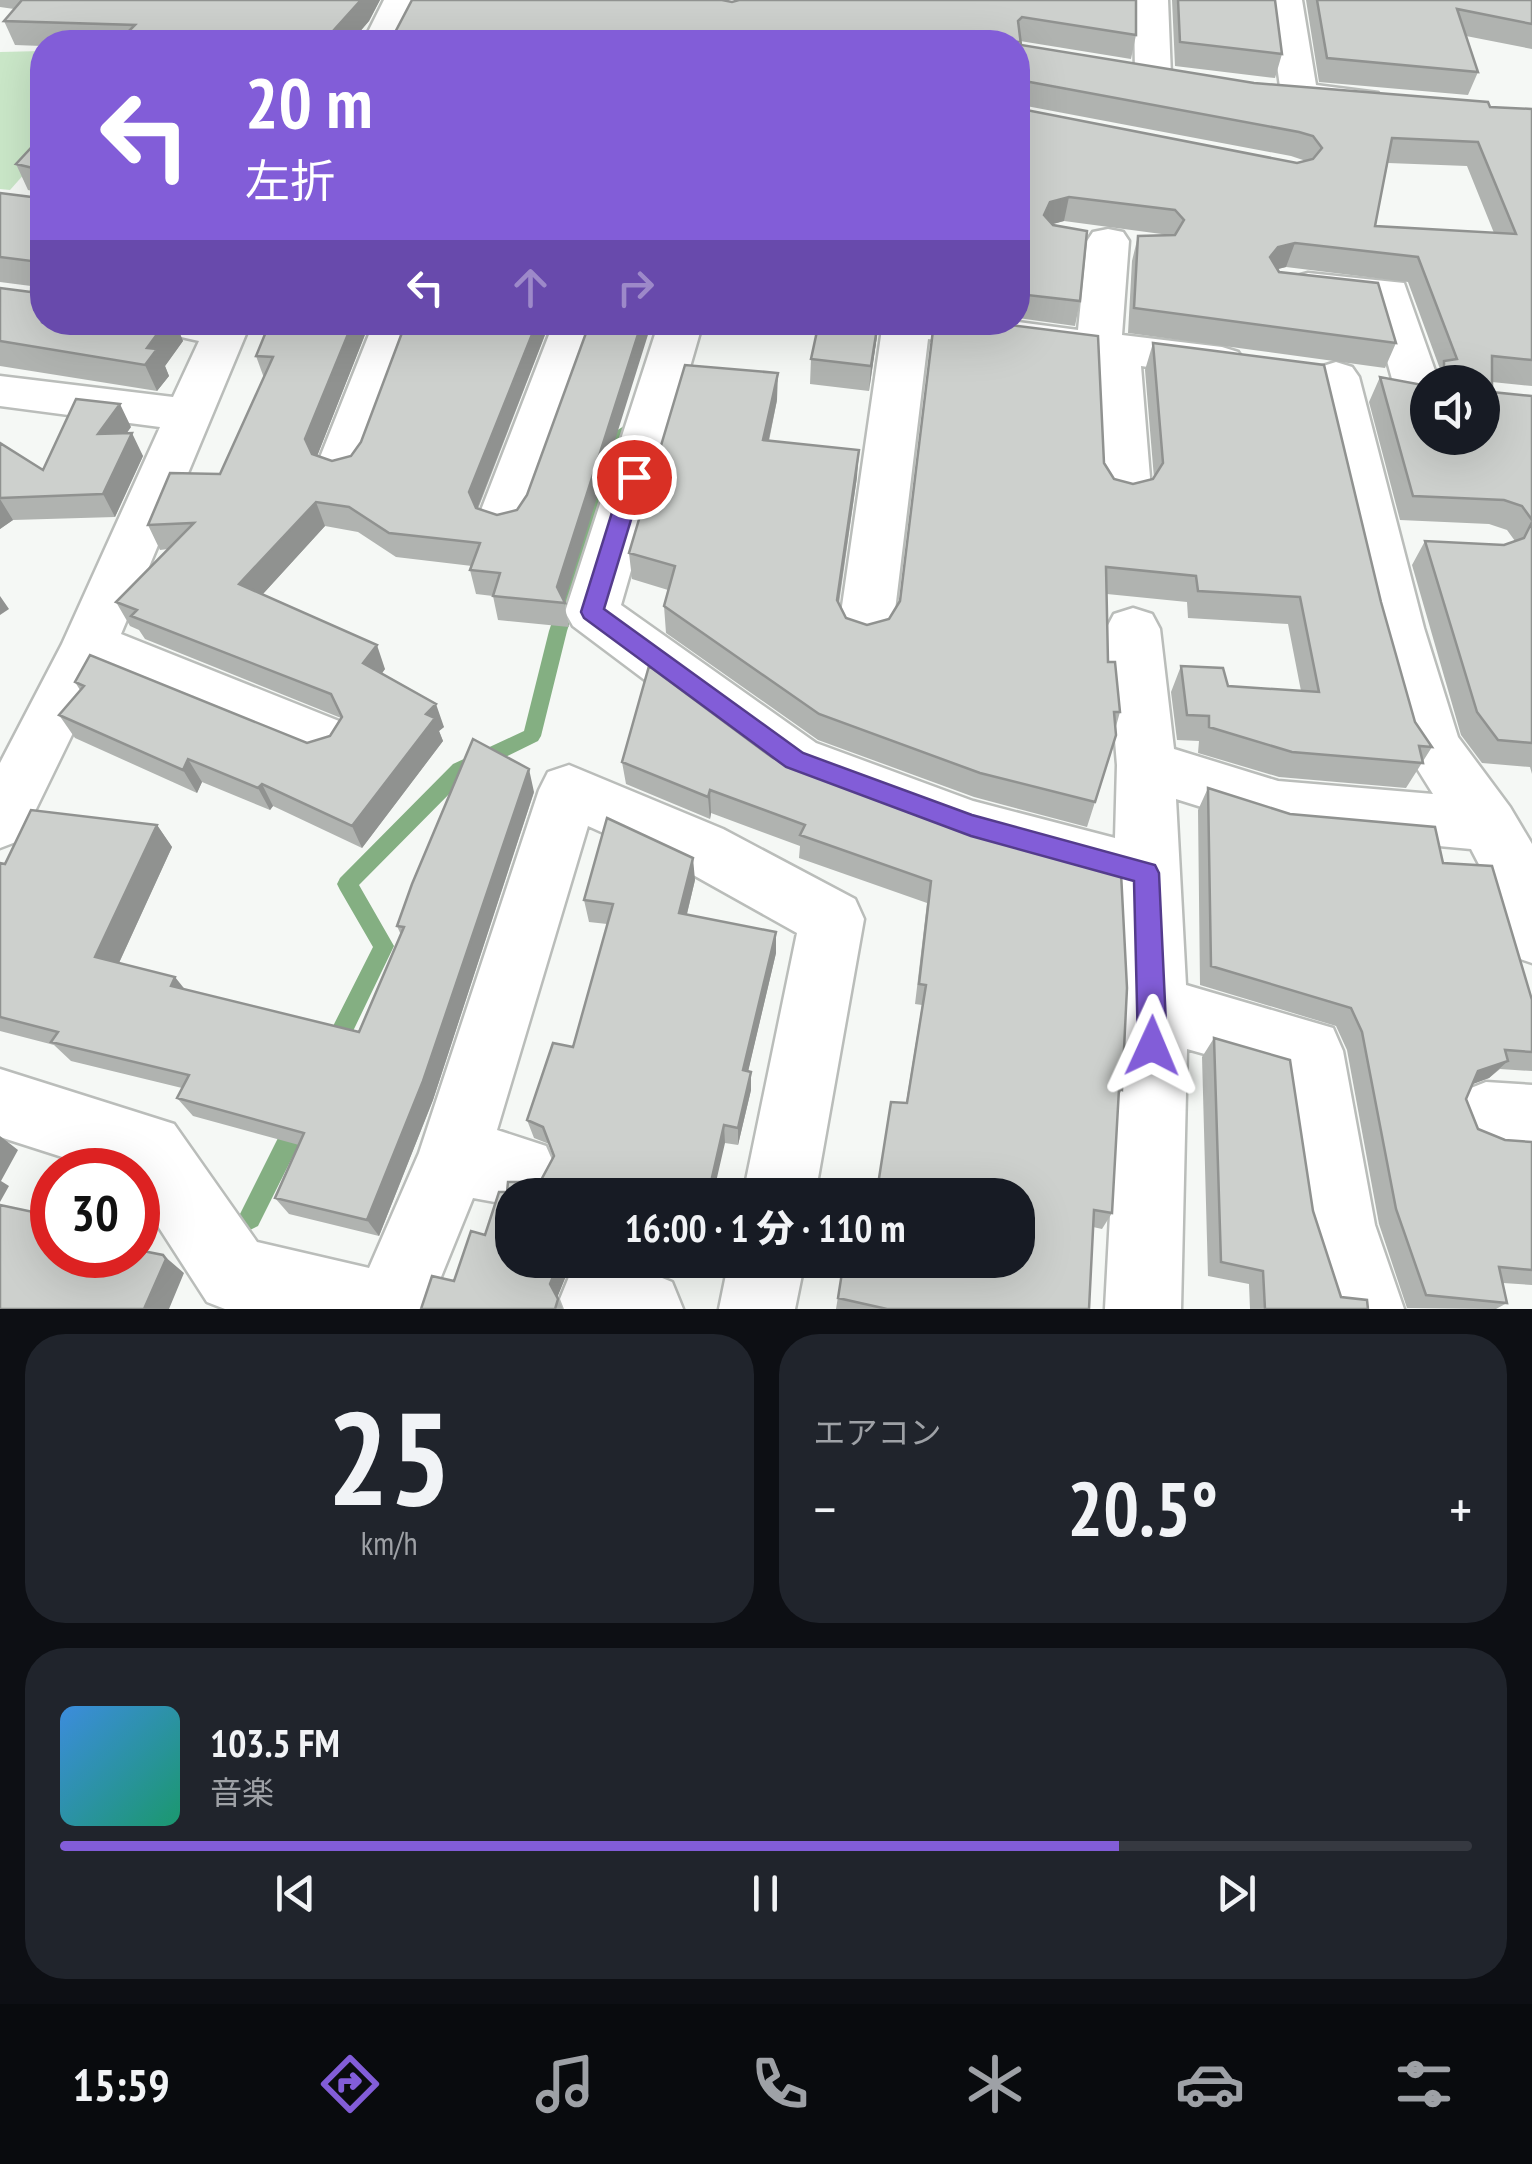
<!DOCTYPE html>
<html lang="ja">
<meta charset="utf-8">
<style>
:root{--surface:#171b24;--page:#20242c;--text:#f1f3f6;--muted:#9ea1a6;--line:#363941;--accent:#825dd8}
body{margin:0;font-family:"PT Sans Narrow","Noto Sans JP",sans-serif;background:var(--page);color:var(--text);height:100vh;display:flex;flex-direction:column;font-size:38px;white-space:nowrap}
*{box-sizing:border-box;margin:0}
p{font-size:32px;color:var(--muted)}
.icon{flex:none;width:55px;height:55px;fill:none;stroke:currentColor;stroke-width:2;stroke-linecap:round;stroke-linejoin:round}
.map{position:relative;height:1309px;overflow:hidden}
.details{display:flex;flex-direction:column;gap:25px;padding:25px;background:#0d0f14;flex:1}
.details>*{flex:none}
.banner{position:absolute;left:30px;top:30px;width:1000px;height:305px;border-radius:40px;box-shadow:0 10px 40px #0002;background:#825dd8;color:#fff;overflow:hidden}
.controls{position:absolute;left:1410px;top:365px;display:grid;gap:20px}
.controls a{display:grid;place-items:center;width:90px;height:90px;border-radius:50%;background:var(--surface);box-shadow:0 10px 40px #0002;font-size:50px}
.speed{position:absolute;left:30px;top:1148px;display:flex;gap:20px;font-size:50px;font-weight:700;text-align:center}
.speed>*{display:grid;place-content:center;width:130px;height:130px;border-radius:50%;background:var(--surface);box-shadow:0 10px 40px #0002;line-height:1}
.speed .limit{border:15px solid #d22;background:#fff;color:#111}
.pin{position:absolute;display:grid;place-items:center;width:85px;height:85px;color:#fff;margin:-42px;border:5px solid #fff;border-radius:50%;box-shadow:0 2px 10px #0007}
.me{position:absolute;width:110px;margin:-55px;rotate:1deg;stroke-linejoin:round;filter:drop-shadow(0 0 8px #0008)}
.turn{display:flex;align-items:center;gap:35px;height:210px;padding:0 50px;font-size:45px}
.turn .icon{width:130px;height:130px;stroke-width:2.5}
.turn b{display:block;font-size:70px;line-height:85px}
.lanes{display:flex;align-items:center;height:95px;padding:0 50px;background:#0003;justify-content:center;gap:50px;direction:ltr}
.lanes .off{opacity:.35}
.big{font-size:75px;font-weight:800;line-height:1.1}
.details .widget{flex:1;display:flex;flex-direction:column;justify-content:center;gap:15px;min-width:0;padding:0 35px;border-radius:40px;background:var(--page)}
.details .dial{align-items:center;gap:0}
.dial b{font-size:130px;line-height:1}
.song{display:flex;align-items:center;gap:30px}
.cover{width:120px;height:120px;border-radius:15px;background:linear-gradient(135deg,hsl(210 70% 55%),hsl(160 70% 35%))}
.played{height:10px;border-radius:5px;background:linear-gradient(90deg,var(--accent) 75%,var(--line) 75%)}
.keys{display:flex;justify-content:space-around;direction:ltr}
.heat{display:flex;justify-content:space-between;align-items:center;font-size:55px;direction:ltr}
.details .tiles{flex:1;display:grid;gap:25px;grid-template-columns:1fr 1fr}
.widget:last-child{grid-column:span 2}
.trip{position:absolute;left:495px;top:1178px;width:540px;height:100px;border-radius:40px;background:var(--surface);box-shadow:0 10px 40px #0002;font-weight:800;line-height:100px;text-align:center}
.tabs{display:flex;height:160px;justify-content:space-around;align-items:center;background:#090b0e;color:var(--muted)}
.tabs .icon{width:70px;height:70px}
.tabs .current{color:var(--accent)}
.tabs b{font-size:45px;color:var(--text)}
.map>svg:first-child{display:block}
.green{fill:#cae7c8}
.lines{fill:none;stroke-linecap:round;stroke-linejoin:round}
.stream{fill:#84af82;fill-rule:evenodd}
.minor-casing{stroke:#babdba;stroke-width:5}
.minor{fill:#fff;fill-rule:evenodd}
.wall{fill:#b0b3b0;fill-rule:evenodd}
.shaded-wall{fill:#909290}
.building{fill:#cdd0cd;stroke:#909290;stroke-width:2.5;fill-rule:evenodd}
.route{fill:#825dd8;stroke:#543c8c;stroke-width:2.5}
</style>
<div class="map">
<svg width="1532" height="1309" viewBox="0 0 1532 1309">
<rect width="100%" height="100%" fill="#f5f8f5"/>
<!-- green -->
<path class="green" d="M42,51V154L10,190L0,189V52Z"/>
<g class="lines">
<!-- stream -->
<path class="stream" d="M624,426L632,431L567,631L541,736L538,741L467,776L359,885L394,946L342,1054L334,1057L326,1054L323,1047L326,1040L373,947L340,890L337,884L340,878L453,764L524,731L549,631L616,431Z
M297,1113L305,1116L308,1124L305,1132L258,1226L250,1230L242,1226L238,1218L289,1116Z"/>
<!-- minor casing -->
<g class="minor-casing">
<path id="minor" d="M384,0H418L397,42H363Z
M1134,0H1168L1171,76L1166,84L1153,87L1140,84L1135,76Z
M1268,0H1302L1316,85L1378,93L1383,101L1378,109L1365,112L1286,102L1281,94Z
M1108,229L1123,232L1129,241L1122,335L1222,347L1238,352L1245,362L1238,372L1222,377L1141,366L1151,490L1144,502L1126,507L1108,502L1101,490L1095,360L928,339L893,627L885,642L866,648L847,642L839,627L883,322H1018L1078,330L1087,241L1093,232Z
M1308,273L1404,283L1439,382H1428V406L1419,408L1403,404L1396,393L1371,304L1293,295L1287,286L1293,277Z
M153,322H251L121,634L339,721L348,738L339,755L319,762L102,673L21,840L0,848V763L62,644L160,427L0,406V376L173,397L199,341L159,332Z
M374,322H418L365,465L358,477L341,482L324,477L317,465Z
M554,322H598L528,518L521,531L503,536L485,531L478,518Z
M659,322H703L621,605L816,743L973,801L1115,838L1117,765L1106,629L1114,614L1133,608L1152,614L1160,629L1174,749L1278,781L1433,794L1403,746L1370,628L1313,377L1320,367L1336,362L1352,367L1359,377L1424,628L1458,737L1510,807L1532,844V963L1509,955L1484,874L1471,849L1278,831L1176,799L1186,985L1333,1028L1343,1051L1375,1225L1404,1309H1328L1301,1225L1279,1075L1187,1049L1181,1309H1105L1121,1008L1116,892L971,852L774,777L573,626L565,612Z
M569,765L723,829L855,899L864,919L815,1195H743L797,933L679,867L588,826L497,1130L546,1146L557,1171L547,1195H512V1205L473,1198L428,1309H225L207,1302L138,1195V1170H103L0,1137V1069L174,1124L257,1242L369,1268L419,1153L539,790L548,772Z
M1486,1082L1532,1085V1155L1486,1152L1461,1142L1451,1117L1461,1092Z
M729,1260H805L795,1309H719Z
M598,1261L645,1271L672,1282L683,1309H564L560,1299L571,1272Z"/>
</g>
<!-- minor -->
<use href="#minor" class="minor"/>
</g>
<!-- wall -->
<path class="wall" d="M0,0H380L369,21L351,42H42V46L15,45L4,21L14,9L0,7Z
M1136,0V35L1131,59L1020,41L1021,45L1254,83L1490,107L1532,109V386L1492,382V392L1532,396V774L1530,767L1482,763L1461,735L1412,565L1425,541L1504,545L1515,541L1507,530L1489,524L1400,520L1369,402L1380,377L1428,438L1482,382H1433L1440,369L1408,282L1286,267L1278,269L1279,272L1396,343L1385,368L1128,333L1132,261L1138,236L1169,235L1064,221L1052,224L1080,301L1075,326L1018,318V42L732,2ZM1021,105L1291,156L1306,161L1297,163L1021,109ZM1388,163L1467,166L1494,233L1375,226Z
M1172,0H1275L1282,54L1275,78L1175,66Z
M1306,0H1532V49L1466,36L1478,72L1468,95L1319,82Z
M42,136V322H175L183,341L165,366L169,376L157,391L0,366V288L31,292V286L0,282V193L32,197V191L28,190L16,164Z
M270,322H370L317,456L332,461L351,456L361,442L406,322H550L478,509L564,602L569,627L498,620L493,596L476,594L470,570L472,566L396,557L358,532L325,526L262,595L385,669L382,673L444,727L439,731L443,741L362,848L273,806L270,810L202,782L197,793L75,738L59,715L80,690L75,682L307,743L330,736L341,718L145,639L139,630L130,626L116,602L168,549L160,550L148,525L220,474L264,378L256,356Z
M879,322L869,391L810,384L811,359Z
M1153,343L1381,602L1415,722L1432,747L1406,788L1279,777L1198,753L1199,741L1177,740L1171,692L1181,666L1228,686L1301,691L1288,624L1188,618L1187,602L1107,594L1108,662L1120,712L1095,802L1087,827L974,797L818,740L666,633L664,606L668,590L632,579L629,553L777,400L769,441L857,477L839,604L846,618L867,625L889,619L900,601L1104,463L1114,479L1133,484L1154,478L1145,370Z
M131,427L126,434L143,456L115,517L13,520L0,529V443L43,470Z
M773,758L975,834L1122,1090L1118,1096L1112,1213L1102,1229L1093,1227L1089,1309H836L844,1260L876,1191L906,1103L922,1005L915,1004L927,903L799,858L800,846L711,813L710,819L626,784L622,762Z
M1208,788L1443,863L1532,1000V1071L1500,1069L1489,1078L1472,1084L1466,1099L1478,1129L1505,1140L1532,1142V1285L1503,1283L1507,1303L1496,1309L1407,1308L1379,1224L1347,1050L1336,1026L1200,985L1198,810Z
M534,792L433,1100L379,1236L289,1214L275,1198L299,1145L193,1116L177,1098L182,1088L71,1061L54,1045L0,1031V863L5,864L157,825L172,847L119,963L184,989L359,1032L401,935L397,926Z
M695,880L687,914L776,953L748,1071L751,1072V1090L738,1145L725,1143L512,1195V1260H581L579,1265L568,1271L557,1297L563,1309H421L454,1281L485,1235L507,1192L540,1182L554,1156L549,1144L534,1138L527,1120L573,1047L607,924L589,922L584,900Z
M1214,1038L1313,1211L1341,1297L1368,1309H1250L1249,1284L1208,1276L1202,1057Z
M654,1260H699L696,1269Z"/>
<!-- shaded-wall -->
<path class="shaded-wall" d="M361,0H380L369,21L351,42H323Z
M1069,197L1064,221L1046,226L1044,215L1050,202Z
M1295,243L1286,267L1270,271V257L1278,247Z
M166,322H175L183,341L165,366L169,376L157,391L145,365L147,348Z
M353,322H370L314,464L305,439Z
M537,322H550L474,517L469,492Z
M642,322H652L564,603L557,587Z
M878,322H879L869,391L871,366Z
M778,373L777,400L763,467V440Z
M120,404L131,427L110,456L98,434Z
M132,433L143,456L115,517L103,494Z
M859,450L857,477L835,626L837,600Z
M0,499L13,520L0,529Z
M316,502L325,526L250,608L239,584Z
M0,596L9,609L0,615Z
M377,645L385,669L372,687L363,663Z
M436,704L444,727L439,731L443,741L362,848L352,826L426,714Z
M188,759L202,782L197,793L183,770Z
M529,769L534,792L433,1100L379,1236L367,1220Z
M262,784L273,806L270,810L258,788Z
M710,790L711,813L710,819L708,797Z
M157,825L172,847L112,978L95,957Z
M693,858L695,880L682,934L679,913Z
M776,932V953L744,1089L743,1070Z
M175,977L191,997L171,986Z
M1508,1061L1489,1078L1460,1089L1478,1071Z
M751,1072V1090L738,1145V1128Z
M724,1125L725,1143L713,1195H708Z
M0,1136L18,1150L1,1181L9,1186L0,1202Z
M163,1255L184,1273L169,1309H144Z
M560,1260H581L579,1265L568,1271L557,1298L550,1284Z"/>
<!-- building -->
<path class="building" d="M22,0H361L323,42H118L135,25L4,21Z
M412,0H722L732,2L739,0H1136V35L1022,17L1018,21L1021,45L1254,83L1488,102L1490,107L1532,109V360L1492,356V392L1532,396V520L1522,506L1504,500L1413,496L1380,377L1428,386V438H1482V382H1444V361L1457,359L1418,257L1295,243L1278,247L1270,257L1279,272L1378,283L1396,343L1134,308L1138,236L1175,235L1184,220L1175,210L1069,197L1050,202L1044,215L1053,225L1087,231L1080,301L1018,294V42H390ZM1019,80L1299,132L1313,136L1322,148L1313,159L1297,163L1021,109ZM1392,138L1478,142L1516,234L1375,226Z
M1178,0H1275L1282,54L1180,42Z
M1317,0H1532V24L1457,9L1478,72L1327,58Z
M42,136V322H166L147,348L157,349L145,365L0,341V288L31,292L32,261L0,257V193L32,197L33,168L16,164Z
M270,322H353L305,439L312,454L332,461L351,456L361,442L406,322H537L469,492L476,508L497,515L517,510L527,495L590,322H642L557,587L565,603L493,596L500,573L470,570L480,543L389,533L349,507L316,502L239,584L377,645L363,663L436,704L426,714L435,718L352,826L262,784L258,788L188,759L183,770L59,715L84,686L75,682L90,655L307,743L330,736L342,717L331,694L131,616L137,610L116,602L194,523L148,525L170,473L220,474L273,357L256,356Z
M819,322H878L871,366L811,359Z
M934,322H987L1098,336L1104,463L1114,479L1133,484L1153,479L1163,463L1153,343L1324,365L1381,602L1415,722L1432,747L1419,746L1423,763L1292,752L1209,727V716L1187,715L1181,666L1223,668L1228,686L1319,692L1300,597L1198,591L1196,576L1106,567L1108,662H1115L1120,712H1114L1116,735L1095,802L980,773L819,714L664,606L675,566L629,553L685,365L778,373L763,440L859,450L837,600L846,618L867,625L889,619L900,601Z
M76,399L120,404L98,434L132,433L103,494L0,498V443L43,470Z
M1532,522V743L1498,740L1477,712L1425,541L1504,545L1524,538Z
M649,666L773,758L975,834L1121,873L1127,988L1122,1090L1119,1089L1112,1213L1094,1210L1089,1309H887L838,1298L844,1260H1018V1195H819L822,1180L877,1191L891,1102L907,1103L926,985L919,984L931,881L800,835L805,825L710,790L708,797L622,762Z
M473,739L529,769L423,1081L367,1220L275,1198L304,1133L177,1098L189,1075L51,1042L58,1032L0,1017V863L5,864L31,810L157,825L95,957L175,977L171,986L359,1032L404,927L397,926L412,884Z
M1208,788L1290,814L1435,827L1443,863L1492,866L1532,1000V1052L1505,1050L1508,1061L1478,1071L1466,1099L1478,1129L1505,1140L1532,1142V1270L1499,1267L1507,1303L1426,1295L1396,1209L1362,1032L1351,1008L1211,966Z
M607,818L693,858L679,913L776,932L743,1070L751,1072L738,1128L724,1125L708,1195H512V1260H560L550,1284L558,1299L555,1309H421L432,1276L454,1281L471,1231L485,1235L499,1192H507L508,1182H540L554,1156L543,1127L527,1120L553,1043L573,1047L613,904L584,900Z
M1214,1038L1290,1060L1313,1211L1341,1297L1367,1300L1368,1309H1265L1263,1271L1221,1262Z
M0,1205L52,1216V1255H138V1250L163,1255L166,1259L144,1309H0Z"/>
<!-- route -->
<path class="route" d="M634,470L644,477L604,609L803,753L972,815L1155,865L1159,873L1167,1046L1162,1056L1152,1059L1143,1056L1138,1046L1134,881L971,836L786,767L584,618L581,612L623,477Z"/>
</svg>
<div class="controls">
<a><svg class="icon" aria-label="sound" viewBox="0 0 24 24"><path d="M4 9h4l5-4v14l-5-4H4zM17 9q2 3 0 6"/></svg></a>
</div>
<div class="speed"><div class="limit">30</div></div>
<div class="pin" style="left:634px;top:477px;background:#d93025"><svg class="icon" aria-label="arrive" viewBox="0 0 24 24"><path d="M6 21V4h12l-3 4 3 4H6"/></svg></div>
<svg class="me" style="left:1152px;top:1046px" viewBox="-20 -20 40 40"><path d="M0-17L14 15 0 8-14 15z" fill="#825dd8" stroke="#fff" stroke-width="4"/></svg>
<div class="trip">16:00 · 1 分 · 110 m</div>
<div class="banner">
<div class="turn"><svg class="icon" aria-label="left" viewBox="0 0 24 24"><path d="M17 20v-9H6M10 6l-5 5 5 5"/></svg><div><b>20 m</b>左折</div></div>
<div class="lanes"><svg class="icon" aria-label="left" viewBox="0 0 24 24"><path d="M17 20v-9H6M10 6l-5 5 5 5"/></svg><svg class="icon off" aria-label="ahead" viewBox="0 0 24 24"><path d="M12 20V5M6 11l6-6 6 6"/></svg><svg class="icon off" aria-label="right" viewBox="0 0 24 24"><path d="M7 20v-9h11M14 6l5 5-5 5"/></svg></div>
</div>
</div>
<section class="details">
<div class="tiles">
<div class="widget dial"><b>25</b><p>km/h</p></div>
<div class="widget"><p>エアコン</p>
<div class="heat"><a>−</a><b class="big">20.5°</b><a>+</a></div>
</div>
<div class="widget">
<div class="song"><i class="cover"></i><div><b>103.5 FM</b><p>音楽</p></div></div>
<div class="played"></div>
<div class="keys"><svg class="icon" aria-label="previous" viewBox="0 0 24 24"><path d="M18 5L8 12l10 7zM5 5v14"/></svg><svg class="icon" aria-label="pause" viewBox="0 0 24 24"><path d="M8 5v14M16 5v14"/></svg><svg class="icon" aria-label="next" viewBox="0 0 24 24"><path d="M6 5l10 7-10 7zM19 5v14"/></svg></div>
</div>
</div>
</section>
<nav class="tabs">
<b>15:59</b>
<svg class="icon current" aria-label="directions" viewBox="0 0 24 24"><path d="M12 3l9 9-9 9-9-9zM9 14v-3h6M13 9l2 2-2 2"/></svg>
<svg class="icon" aria-label="music" viewBox="0 0 24 24"><path d="M9 18V5l10-2v13"/><circle cx="6" cy="18" r="3"/><circle cx="16" cy="16" r="3"/></svg>
<svg class="icon" aria-label="phone" viewBox="0 0 24 24"><path d="M5 4h4l2 5-3 2q2 4 5 5l2-3 5 2v4C11 20 4 13 5 4z"/></svg>
<svg class="icon" aria-label="climate" viewBox="0 0 24 24"><path d="M12 3v18M4 7l16 10M4 17L20 7"/></svg>
<svg class="icon" aria-label="car" viewBox="0 0 24 24"><path d="M5 17H2v-5l4-1 3-4h7l3 4 3 1v5h-3M9 17h6M6 11h13"/><circle cx="7" cy="17" r="2"/><circle cx="17" cy="17" r="2"/></svg>
<svg class="icon" aria-label="filters" viewBox="0 0 24 24"><path d="M4 7h16M4 17h16"/><circle cx="9" cy="7" r="2"/><circle cx="15" cy="17" r="2"/></svg>
</nav>
